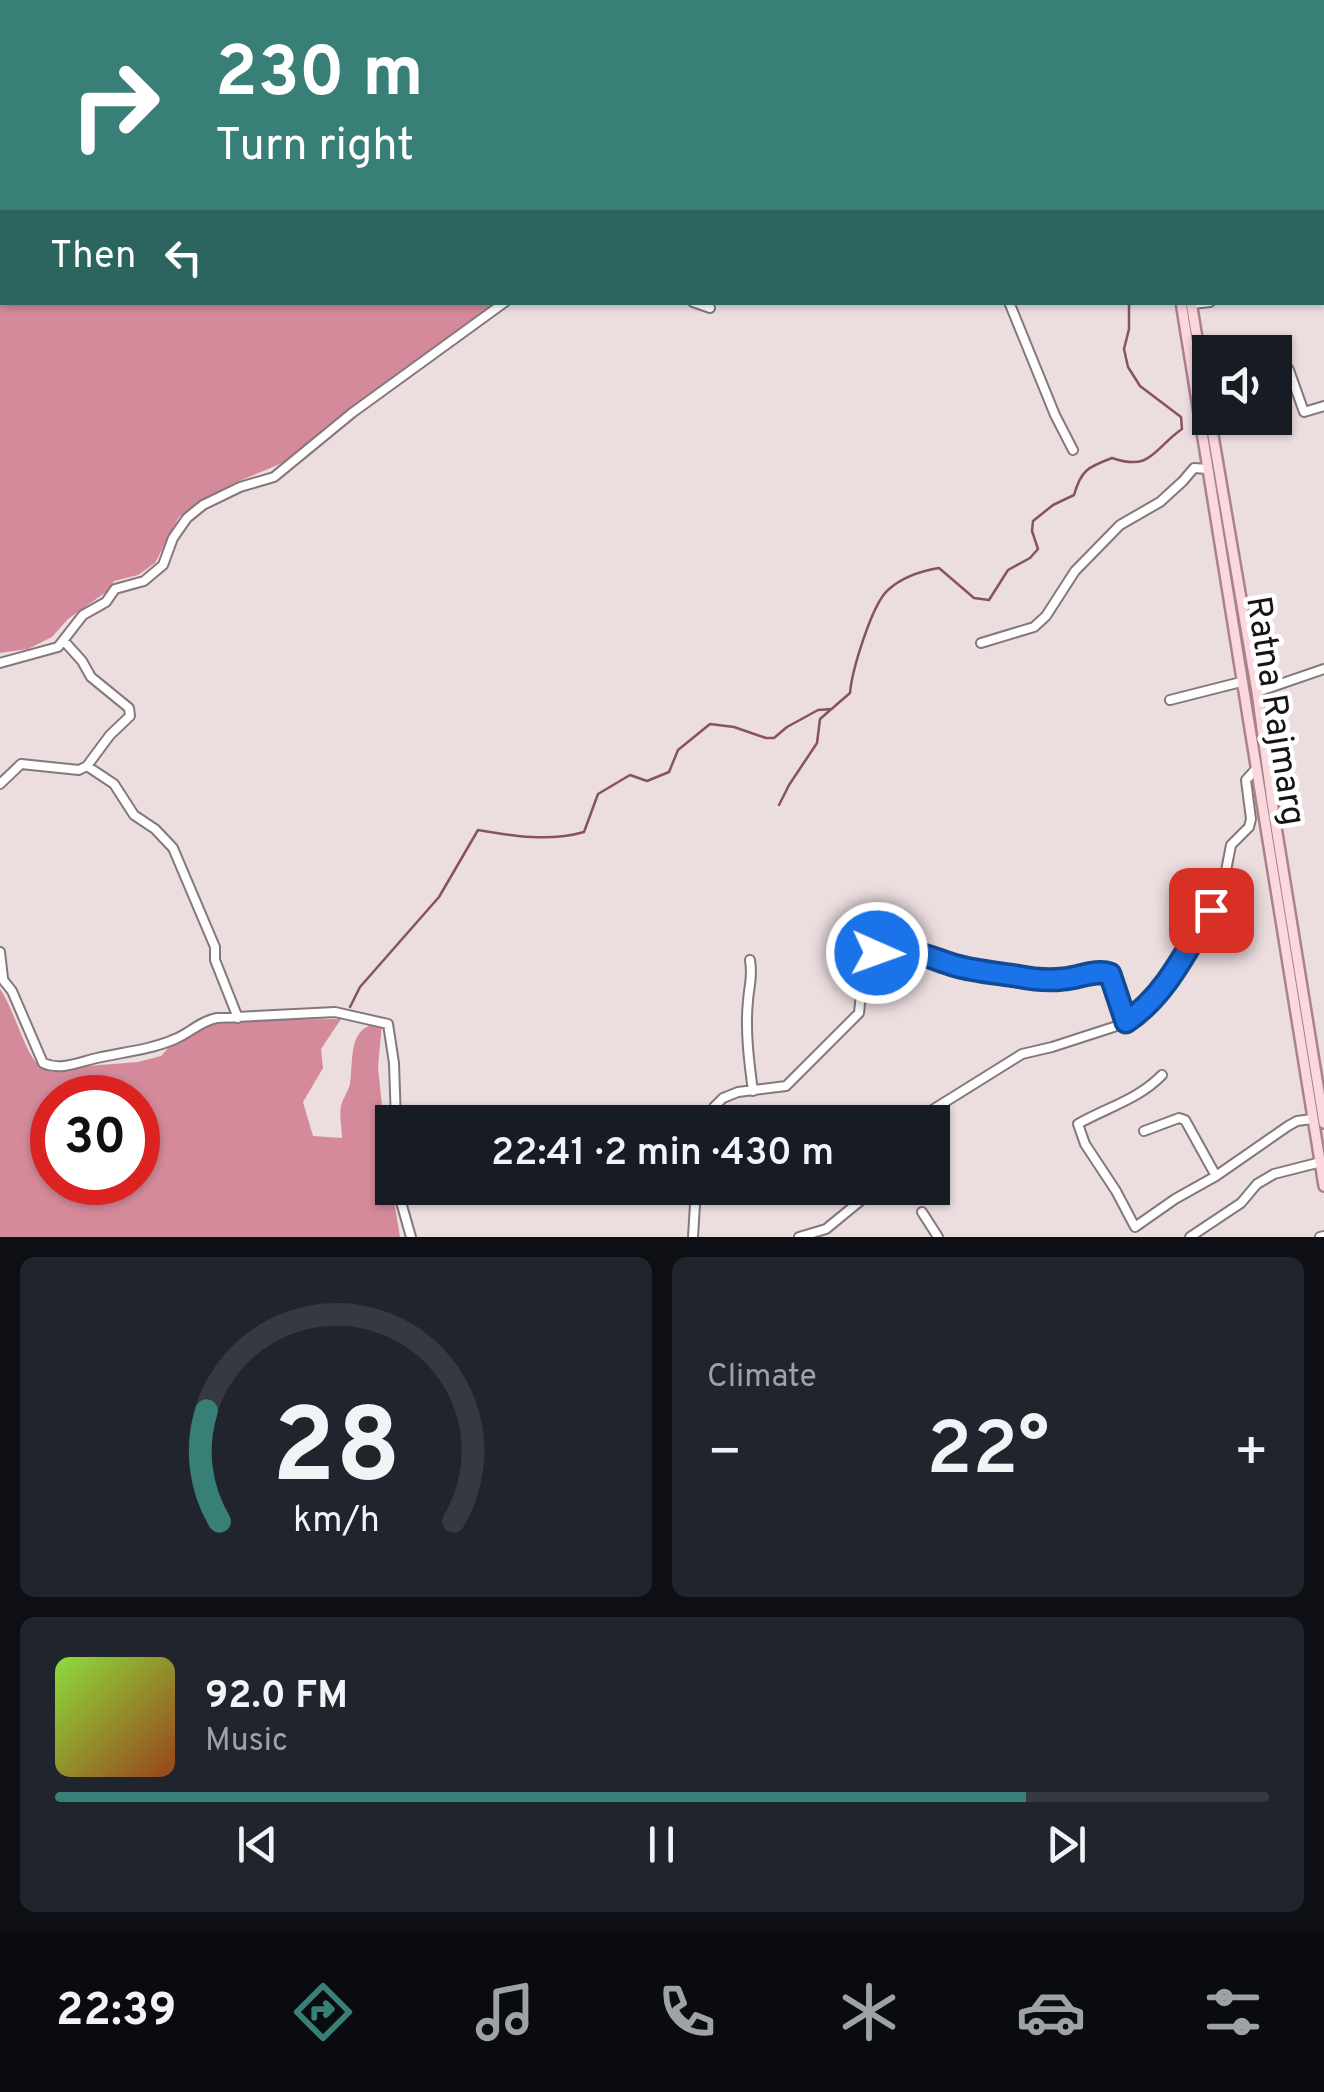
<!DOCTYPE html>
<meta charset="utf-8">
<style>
:root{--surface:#171b24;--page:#20242c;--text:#f1f3f6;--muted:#9ea1a6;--line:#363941;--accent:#387f77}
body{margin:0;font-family:Overpass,sans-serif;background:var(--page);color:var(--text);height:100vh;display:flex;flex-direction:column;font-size:38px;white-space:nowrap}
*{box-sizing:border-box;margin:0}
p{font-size:32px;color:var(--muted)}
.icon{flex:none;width:55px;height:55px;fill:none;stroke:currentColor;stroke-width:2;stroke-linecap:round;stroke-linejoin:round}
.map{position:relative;height:1237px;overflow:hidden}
.panel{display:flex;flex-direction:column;gap:20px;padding:20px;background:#0d0f14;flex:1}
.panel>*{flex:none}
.banner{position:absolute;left:0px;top:0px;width:1325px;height:305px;box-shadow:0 2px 8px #0004;background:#387f77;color:#fff;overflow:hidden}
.tools{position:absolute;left:1192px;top:335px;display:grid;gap:20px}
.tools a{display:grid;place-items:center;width:100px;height:100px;border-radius:0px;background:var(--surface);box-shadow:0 2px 8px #0004;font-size:50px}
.speed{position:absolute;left:30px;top:1075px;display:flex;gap:20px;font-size:50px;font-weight:700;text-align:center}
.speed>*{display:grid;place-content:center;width:130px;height:130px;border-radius:50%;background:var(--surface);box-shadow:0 2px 8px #0004;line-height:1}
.speed .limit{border:15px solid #d22;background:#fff;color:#111}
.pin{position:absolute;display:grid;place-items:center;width:85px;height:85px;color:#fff;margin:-42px;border-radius:20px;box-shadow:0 5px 15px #0006}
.me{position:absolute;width:110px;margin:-55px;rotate:92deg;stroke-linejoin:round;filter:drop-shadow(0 0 8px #0008)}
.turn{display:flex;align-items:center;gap:35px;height:210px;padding:0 50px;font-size:45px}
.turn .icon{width:130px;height:130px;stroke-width:2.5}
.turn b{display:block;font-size:70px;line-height:85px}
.then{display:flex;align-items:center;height:95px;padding:0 50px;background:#0003;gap:20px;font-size:38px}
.big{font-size:75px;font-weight:600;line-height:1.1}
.panel .tile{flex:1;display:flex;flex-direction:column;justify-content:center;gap:15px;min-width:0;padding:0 35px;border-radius:15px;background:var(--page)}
.panel .dial{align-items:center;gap:0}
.dial svg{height:260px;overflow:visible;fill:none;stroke:var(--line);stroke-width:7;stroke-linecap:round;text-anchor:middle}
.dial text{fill:var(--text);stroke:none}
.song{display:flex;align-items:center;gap:30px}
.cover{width:120px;height:120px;border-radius:15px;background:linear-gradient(135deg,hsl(90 70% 55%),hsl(20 70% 35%))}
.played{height:10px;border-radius:5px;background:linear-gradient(90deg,var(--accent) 80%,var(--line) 80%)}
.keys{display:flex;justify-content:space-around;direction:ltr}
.heat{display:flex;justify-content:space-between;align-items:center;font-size:55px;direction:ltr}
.panel .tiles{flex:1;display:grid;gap:20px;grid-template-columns:1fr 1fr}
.tile:last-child{grid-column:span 2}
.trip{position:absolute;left:375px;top:1105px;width:575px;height:100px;border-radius:0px;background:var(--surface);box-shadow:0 2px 8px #0004;font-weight:600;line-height:100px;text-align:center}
.dock{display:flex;height:160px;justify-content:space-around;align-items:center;background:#090b0e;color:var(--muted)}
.dock .icon{width:70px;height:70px}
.dock .current{color:var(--accent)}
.dock b{font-size:45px;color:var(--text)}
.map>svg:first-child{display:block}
.forest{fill:#d48a9a;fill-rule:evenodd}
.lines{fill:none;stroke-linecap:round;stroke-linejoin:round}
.stream{stroke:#86535e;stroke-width:2.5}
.minor-casing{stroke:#85777a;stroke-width:12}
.major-casing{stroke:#aa8289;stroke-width:14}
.minor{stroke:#fff;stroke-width:8}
.major{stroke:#fbd7de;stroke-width:9}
.route-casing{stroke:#114b97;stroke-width:25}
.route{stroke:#1a73e8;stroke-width:18}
.labels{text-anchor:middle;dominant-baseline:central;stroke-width:9;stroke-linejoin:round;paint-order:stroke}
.street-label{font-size:35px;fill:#181314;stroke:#fff}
</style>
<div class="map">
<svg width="1324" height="1237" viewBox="0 0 1324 1237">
<rect width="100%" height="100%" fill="#ecdddf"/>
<!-- forest -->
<path class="forest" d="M0,0H526L527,2H2V302L497,303L329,424L292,459L232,484L179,517L155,563L138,575L114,581L109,590L68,619L52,637L28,649L0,653Z
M0,989C13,1007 25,1052 37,1063C41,1067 47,1069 52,1072L74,1067L138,1062L161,1056L170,1046L180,1043L193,1031L207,1025L252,1020L341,1019L321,1049L323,1068L303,1102L313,1136L342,1138C342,1128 339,1115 341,1106C343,1098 348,1092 350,1084C354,1060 347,1023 382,1024L378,1067L384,1126L382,1158L392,1189L400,1237H0ZM52,1098H138V1182H52Z"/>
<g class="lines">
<!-- stream -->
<path class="stream" d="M1322,174L1324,172
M779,805L789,785L817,743L820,719L850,693C852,670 872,604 888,590C902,577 921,571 939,568L974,598L989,600L1008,570L1030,558L1038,549L1032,531L1033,521L1053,505L1074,495C1081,470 1088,467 1112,458C1152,472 1154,448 1182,429L1181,417L1140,386L1128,367L1124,349L1129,329V302
M350,1007L360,987L439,897L478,830C512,836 550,842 584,832L598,794L630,775L647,781L669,772L678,750L710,724L734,727L766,738H774L787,727L818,710L832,709"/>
<!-- minor casing -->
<g class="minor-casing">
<path id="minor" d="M547,2L549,0
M745,2V0
M1322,275L1324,274
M693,302L710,308
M1009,302L1055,415L1073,450
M1192,304L1210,302
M1275,362L1282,360L1289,370L1304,412L1324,406
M981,643L1034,627L1046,616L1075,571L1120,525L1160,502L1183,481L1194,468L1208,469
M0,663L58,647L83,615L106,602L115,589L144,581L163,565L173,538L187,518L203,505L240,487L274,477L352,413L505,302
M1257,692L1324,669
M1170,700L1241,682
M87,766L114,784L134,815L155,829L173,848L215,947V960L238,1018
M0,784L21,764L79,770L87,766L110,735L130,716L129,708L91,677L82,661L64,641
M0,952L3,978
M750,960C753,978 749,985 748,1001C745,1030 749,1062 753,1091
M0,976L12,991L43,1063C61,1071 79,1062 97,1058C123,1052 150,1050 175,1039C190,1033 200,1021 217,1018L335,1012L388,1024L394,1063L396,1122
M1162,1075C1139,1099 1106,1108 1078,1124L1085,1144L1116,1191L1135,1227L1175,1199L1216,1176L1288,1126L1297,1121L1312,1119
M707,1122L714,1107L723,1098L738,1092L786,1086L859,1013L864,964C898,936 921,957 957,966C977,971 998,974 1018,977C1033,979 1049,981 1065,979C1079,978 1096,969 1110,974L1126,1023
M913,1122L1022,1054L1052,1047L1126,1023L1145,1010L1157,996L1177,966L1211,910L1224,881L1231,845L1249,827L1251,819L1246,780L1255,770
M1144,1131L1179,1118L1185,1120L1216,1176
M397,1188L411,1237
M922,1212L938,1237
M693,1237L696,1188
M799,1237L826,1229L876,1188
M1190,1237L1241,1203L1257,1184L1274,1174L1321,1162
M1320,1237L1324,1236"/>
</g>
<!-- major casing -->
<g class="major-casing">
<path id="major" d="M1132,0V2
M1147,0V2
M1181,302L1324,1186
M1191,302L1210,416
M1210,418L1257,692L1272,802L1324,1123"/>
</g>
<!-- minor -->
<use href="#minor" class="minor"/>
<!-- major -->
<use href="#major" class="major"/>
</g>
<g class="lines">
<!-- route casing -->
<g class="route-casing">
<path id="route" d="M877,953C906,945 925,956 953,965C973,971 996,973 1016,976C1031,979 1048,981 1063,979C1079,978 1096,969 1110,974L1126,1022C1166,995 1186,951 1211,910"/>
</g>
<!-- route -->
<use href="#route" class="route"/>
</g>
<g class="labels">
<!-- street labels -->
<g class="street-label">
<text transform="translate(1274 711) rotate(81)">Ratna Rajmarg</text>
</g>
</g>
</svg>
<div class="tools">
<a><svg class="icon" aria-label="sound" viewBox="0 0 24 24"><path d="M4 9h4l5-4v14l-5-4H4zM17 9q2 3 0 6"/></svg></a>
</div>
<div class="speed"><div class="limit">30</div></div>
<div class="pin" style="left:1211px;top:910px;background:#d93025"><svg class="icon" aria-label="arrive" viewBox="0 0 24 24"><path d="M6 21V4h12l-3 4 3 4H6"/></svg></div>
<svg class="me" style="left:877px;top:953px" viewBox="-20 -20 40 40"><circle r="17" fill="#1a73e8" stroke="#fff" stroke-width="3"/><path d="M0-11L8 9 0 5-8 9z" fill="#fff"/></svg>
<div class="trip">22:41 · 2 min · 430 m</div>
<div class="banner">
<div class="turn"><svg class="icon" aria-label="right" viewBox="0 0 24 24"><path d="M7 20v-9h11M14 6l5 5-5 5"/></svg><div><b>230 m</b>Turn right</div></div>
<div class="then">Then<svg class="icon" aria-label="left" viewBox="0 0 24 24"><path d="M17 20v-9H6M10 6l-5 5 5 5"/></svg></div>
</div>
</div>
<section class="panel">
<div class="tiles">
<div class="tile dial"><svg viewBox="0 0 100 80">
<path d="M14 69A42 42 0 1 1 86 69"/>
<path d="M14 69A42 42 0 0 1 10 35" stroke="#387f77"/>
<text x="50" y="56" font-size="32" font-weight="700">28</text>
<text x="50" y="72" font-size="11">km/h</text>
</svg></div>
<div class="tile"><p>Climate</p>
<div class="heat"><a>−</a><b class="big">22°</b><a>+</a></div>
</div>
<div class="tile">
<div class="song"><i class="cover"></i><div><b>92.0 FM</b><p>Music</p></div></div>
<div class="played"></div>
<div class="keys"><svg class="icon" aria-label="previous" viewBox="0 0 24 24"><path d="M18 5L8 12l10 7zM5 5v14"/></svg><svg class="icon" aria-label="pause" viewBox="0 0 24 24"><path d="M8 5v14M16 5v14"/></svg><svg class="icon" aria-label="next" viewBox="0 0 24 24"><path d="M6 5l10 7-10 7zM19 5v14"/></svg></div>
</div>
</div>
</section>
<nav class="dock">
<b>22:39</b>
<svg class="icon current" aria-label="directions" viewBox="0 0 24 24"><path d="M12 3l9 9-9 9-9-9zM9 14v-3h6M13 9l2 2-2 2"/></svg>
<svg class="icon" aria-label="music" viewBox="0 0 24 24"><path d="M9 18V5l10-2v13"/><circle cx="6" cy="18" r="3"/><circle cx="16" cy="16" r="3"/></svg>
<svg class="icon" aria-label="phone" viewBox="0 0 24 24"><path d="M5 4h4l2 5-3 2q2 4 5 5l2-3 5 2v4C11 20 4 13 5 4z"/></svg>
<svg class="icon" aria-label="climate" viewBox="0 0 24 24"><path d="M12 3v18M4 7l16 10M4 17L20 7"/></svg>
<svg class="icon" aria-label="car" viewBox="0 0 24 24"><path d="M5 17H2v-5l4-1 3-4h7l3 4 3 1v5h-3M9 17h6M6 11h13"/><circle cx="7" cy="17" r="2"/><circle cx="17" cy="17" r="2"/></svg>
<svg class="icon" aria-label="filters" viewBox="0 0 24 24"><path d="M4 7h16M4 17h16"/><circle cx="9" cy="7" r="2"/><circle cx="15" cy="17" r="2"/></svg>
</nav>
